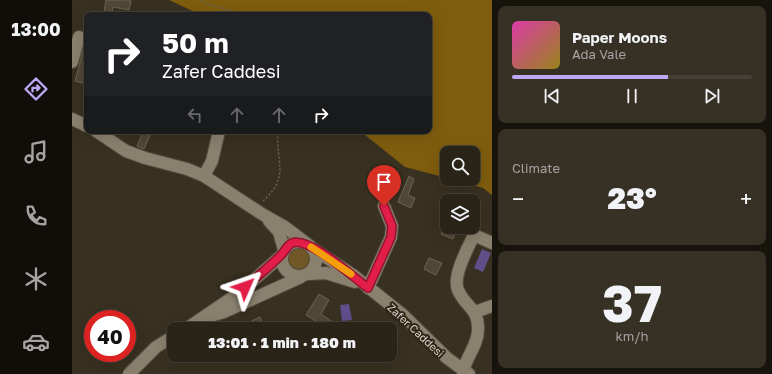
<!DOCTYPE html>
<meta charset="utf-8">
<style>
:root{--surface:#2a2418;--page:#363025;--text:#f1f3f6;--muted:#a5a4a2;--line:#464137;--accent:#bea9f5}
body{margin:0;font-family:"Golos Text",sans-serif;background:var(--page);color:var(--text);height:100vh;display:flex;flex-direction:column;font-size:15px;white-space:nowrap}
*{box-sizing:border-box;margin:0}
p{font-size:13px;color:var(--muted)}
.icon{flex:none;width:22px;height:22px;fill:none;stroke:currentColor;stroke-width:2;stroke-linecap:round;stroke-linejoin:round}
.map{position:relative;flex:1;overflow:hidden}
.panel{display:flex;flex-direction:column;gap:6px;padding:6px;background:#17140d;width:280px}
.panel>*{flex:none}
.banner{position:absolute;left:12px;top:12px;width:348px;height:122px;border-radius:8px;box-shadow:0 4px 16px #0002,0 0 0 1px var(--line);background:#202124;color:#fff;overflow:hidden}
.buttons{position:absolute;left:368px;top:146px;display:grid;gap:8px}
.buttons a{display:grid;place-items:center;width:40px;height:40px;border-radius:8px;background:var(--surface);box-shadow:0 4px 16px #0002,0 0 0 1px var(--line);font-size:20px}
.speed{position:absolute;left:12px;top:310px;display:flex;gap:8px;font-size:20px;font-weight:700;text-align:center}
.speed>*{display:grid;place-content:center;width:52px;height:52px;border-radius:50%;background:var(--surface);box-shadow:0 4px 16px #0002,0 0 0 1px var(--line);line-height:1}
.speed .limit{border:6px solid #d22;background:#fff;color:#111}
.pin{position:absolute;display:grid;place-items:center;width:34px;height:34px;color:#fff;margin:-41px -17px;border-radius:50% 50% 50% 0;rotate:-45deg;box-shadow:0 0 4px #0007}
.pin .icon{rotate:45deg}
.me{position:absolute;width:44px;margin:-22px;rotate:47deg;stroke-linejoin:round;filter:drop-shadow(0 0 3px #0008)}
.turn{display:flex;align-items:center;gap:14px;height:84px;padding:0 12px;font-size:18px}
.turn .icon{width:52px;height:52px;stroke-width:2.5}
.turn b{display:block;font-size:28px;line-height:34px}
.lanes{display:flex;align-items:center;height:38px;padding:0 12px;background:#0003;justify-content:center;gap:20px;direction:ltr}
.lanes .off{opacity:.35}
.big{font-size:30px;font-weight:800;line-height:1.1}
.panel .widget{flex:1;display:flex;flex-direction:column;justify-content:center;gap:6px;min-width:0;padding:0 14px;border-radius:8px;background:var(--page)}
.panel .dial{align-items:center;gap:0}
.dial b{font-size:52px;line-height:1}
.song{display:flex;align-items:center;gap:12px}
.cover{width:48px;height:48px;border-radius:6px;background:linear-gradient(135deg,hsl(320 70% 55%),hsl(50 70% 35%))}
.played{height:4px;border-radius:2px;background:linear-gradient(90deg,var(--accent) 65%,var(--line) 65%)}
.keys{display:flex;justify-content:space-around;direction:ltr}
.heat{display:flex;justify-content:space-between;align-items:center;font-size:22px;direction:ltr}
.trip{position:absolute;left:95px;top:322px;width:230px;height:40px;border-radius:8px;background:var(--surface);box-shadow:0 4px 16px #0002,0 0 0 1px var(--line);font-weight:800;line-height:40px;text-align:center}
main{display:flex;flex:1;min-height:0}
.tab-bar{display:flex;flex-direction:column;width:72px;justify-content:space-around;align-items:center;background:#110e0a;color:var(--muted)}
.tab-bar .icon{width:28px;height:28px}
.tab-bar .current{color:var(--accent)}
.tab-bar b{font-size:18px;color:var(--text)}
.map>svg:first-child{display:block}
.green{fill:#705725}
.forest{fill:#7f5d0e}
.water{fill:#604e8b}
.building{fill:#514737;stroke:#6c6351}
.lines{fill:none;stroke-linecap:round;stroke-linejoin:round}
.minor-casing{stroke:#544d3f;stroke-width:14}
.path{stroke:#6a6254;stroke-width:1.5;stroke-dasharray:2 2;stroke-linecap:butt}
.minor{stroke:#8a806e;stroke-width:12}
.route-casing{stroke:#92132f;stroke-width:10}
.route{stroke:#e11d48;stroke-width:7}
.slow{stroke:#f59e0b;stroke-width:7}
.labels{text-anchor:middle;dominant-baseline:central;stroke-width:4;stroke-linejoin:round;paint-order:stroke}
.street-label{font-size:11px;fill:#dad4cb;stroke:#2e2616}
</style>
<main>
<nav class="tab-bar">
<b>13:00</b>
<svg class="icon current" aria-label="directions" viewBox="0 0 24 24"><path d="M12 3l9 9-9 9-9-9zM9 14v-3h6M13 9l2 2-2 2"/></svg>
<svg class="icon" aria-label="music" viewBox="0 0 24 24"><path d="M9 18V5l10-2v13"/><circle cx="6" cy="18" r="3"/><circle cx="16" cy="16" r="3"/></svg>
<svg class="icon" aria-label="phone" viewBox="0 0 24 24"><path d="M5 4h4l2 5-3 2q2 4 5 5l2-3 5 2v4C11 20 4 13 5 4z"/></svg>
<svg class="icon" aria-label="climate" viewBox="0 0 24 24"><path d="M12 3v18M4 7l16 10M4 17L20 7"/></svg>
<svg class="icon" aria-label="car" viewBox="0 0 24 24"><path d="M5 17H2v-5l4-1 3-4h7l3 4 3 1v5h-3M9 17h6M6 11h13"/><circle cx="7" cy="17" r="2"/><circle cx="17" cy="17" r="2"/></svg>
</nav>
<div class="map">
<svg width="420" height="374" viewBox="0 0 420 374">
<rect width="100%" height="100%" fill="#383020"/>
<!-- green -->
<path class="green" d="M214 259a13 13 0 1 1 26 0a13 13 0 1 1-26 0Z"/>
<!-- forest -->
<path class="forest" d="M97,0H420V195L411,188L379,179H401V153H375V178L333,167L288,131H357V15H129Z"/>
<!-- water -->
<path class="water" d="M410,249L419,253L411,272L402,268Z
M277,304L280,320L270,321L268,305Z"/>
<!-- building -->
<path class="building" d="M34,0H57L59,1L57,10L41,7L40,13L32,12Z
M12,47H15V84L3,81Z
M71,132L78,135L72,149L65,146Z
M337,176L342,179L336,195L343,198L339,208L326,202Z
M372,226L384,231L381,239L369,234Z
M357,258L370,263L364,275L352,269Z
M247,294L257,300L249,314L259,321L255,328L234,315Z
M188,317L193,329H181L178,322Z"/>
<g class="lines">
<!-- minor casing -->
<g class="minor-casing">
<path id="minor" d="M0,62L7,37L15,40
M0,119L15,126
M24,131L54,151L73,158L115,169L132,176L190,214L213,227L234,243
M132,176L140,161L147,131
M197,221L207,232L212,250
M210 259a17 17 0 1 1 34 0a17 17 0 1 1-34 0Z
M240,248L281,275L331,315L375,358L397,374
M236,274L254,273L283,282
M296,288L319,237L320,226L312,206
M403,312L420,306
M138,316L152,312L229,277
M114,329L167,293L210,255
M57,374L84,347L102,336
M391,374C392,359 406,346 406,330C407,308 393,307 386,290C380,276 396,248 402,235L420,243"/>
</g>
<!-- path -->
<path class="path" d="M128,0C139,8 155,6 165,15
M191,201C219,176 203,161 206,131"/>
<!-- minor -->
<use href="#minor" class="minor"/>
</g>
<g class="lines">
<!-- route casing -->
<g class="route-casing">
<path id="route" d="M173,287C185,277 197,267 208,256C213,252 214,246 220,243C237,236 282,278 296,288L319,237L320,226L312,206"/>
</g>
<!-- route -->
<use href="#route" class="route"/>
<!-- slow -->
<path class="slow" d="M239,247L279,274"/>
</g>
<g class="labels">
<!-- street labels -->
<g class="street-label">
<text transform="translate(344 330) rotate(43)">Zafer Caddesi</text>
</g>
</g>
</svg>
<div class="buttons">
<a><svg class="icon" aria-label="search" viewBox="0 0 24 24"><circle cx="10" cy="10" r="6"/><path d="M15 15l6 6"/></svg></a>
<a><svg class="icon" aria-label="layers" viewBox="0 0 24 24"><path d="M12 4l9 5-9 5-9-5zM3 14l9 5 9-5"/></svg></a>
</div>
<div class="speed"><div class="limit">40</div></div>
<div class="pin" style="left:312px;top:206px;background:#d93025"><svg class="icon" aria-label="arrive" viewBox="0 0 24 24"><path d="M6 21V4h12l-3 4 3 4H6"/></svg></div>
<svg class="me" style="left:173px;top:287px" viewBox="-20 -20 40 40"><path d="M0-17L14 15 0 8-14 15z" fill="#e11d48" stroke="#fff" stroke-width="4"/></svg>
<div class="trip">13:01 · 1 min · 180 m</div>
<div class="banner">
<div class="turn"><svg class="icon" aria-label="right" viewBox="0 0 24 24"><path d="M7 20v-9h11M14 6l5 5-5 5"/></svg><div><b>50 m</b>Zafer Caddesi</div></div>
<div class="lanes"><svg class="icon off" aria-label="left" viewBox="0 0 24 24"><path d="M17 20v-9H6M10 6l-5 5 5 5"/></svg><svg class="icon off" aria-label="ahead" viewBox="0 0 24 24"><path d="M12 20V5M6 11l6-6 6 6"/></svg><svg class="icon off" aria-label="ahead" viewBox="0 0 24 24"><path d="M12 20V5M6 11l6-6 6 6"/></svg><svg class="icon" aria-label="right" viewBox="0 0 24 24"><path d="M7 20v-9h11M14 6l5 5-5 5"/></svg></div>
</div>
</div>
<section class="panel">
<div class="widget">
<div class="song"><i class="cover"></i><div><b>Paper Moons</b><p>Ada Vale</p></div></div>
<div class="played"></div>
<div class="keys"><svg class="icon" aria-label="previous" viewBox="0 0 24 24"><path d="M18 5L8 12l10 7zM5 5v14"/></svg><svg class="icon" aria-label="pause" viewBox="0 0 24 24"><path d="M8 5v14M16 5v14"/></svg><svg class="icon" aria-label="next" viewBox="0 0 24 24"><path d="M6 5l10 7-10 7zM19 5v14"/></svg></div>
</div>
<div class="widget"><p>Climate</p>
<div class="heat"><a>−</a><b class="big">23°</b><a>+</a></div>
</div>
<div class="widget dial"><b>37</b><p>km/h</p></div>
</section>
</main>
